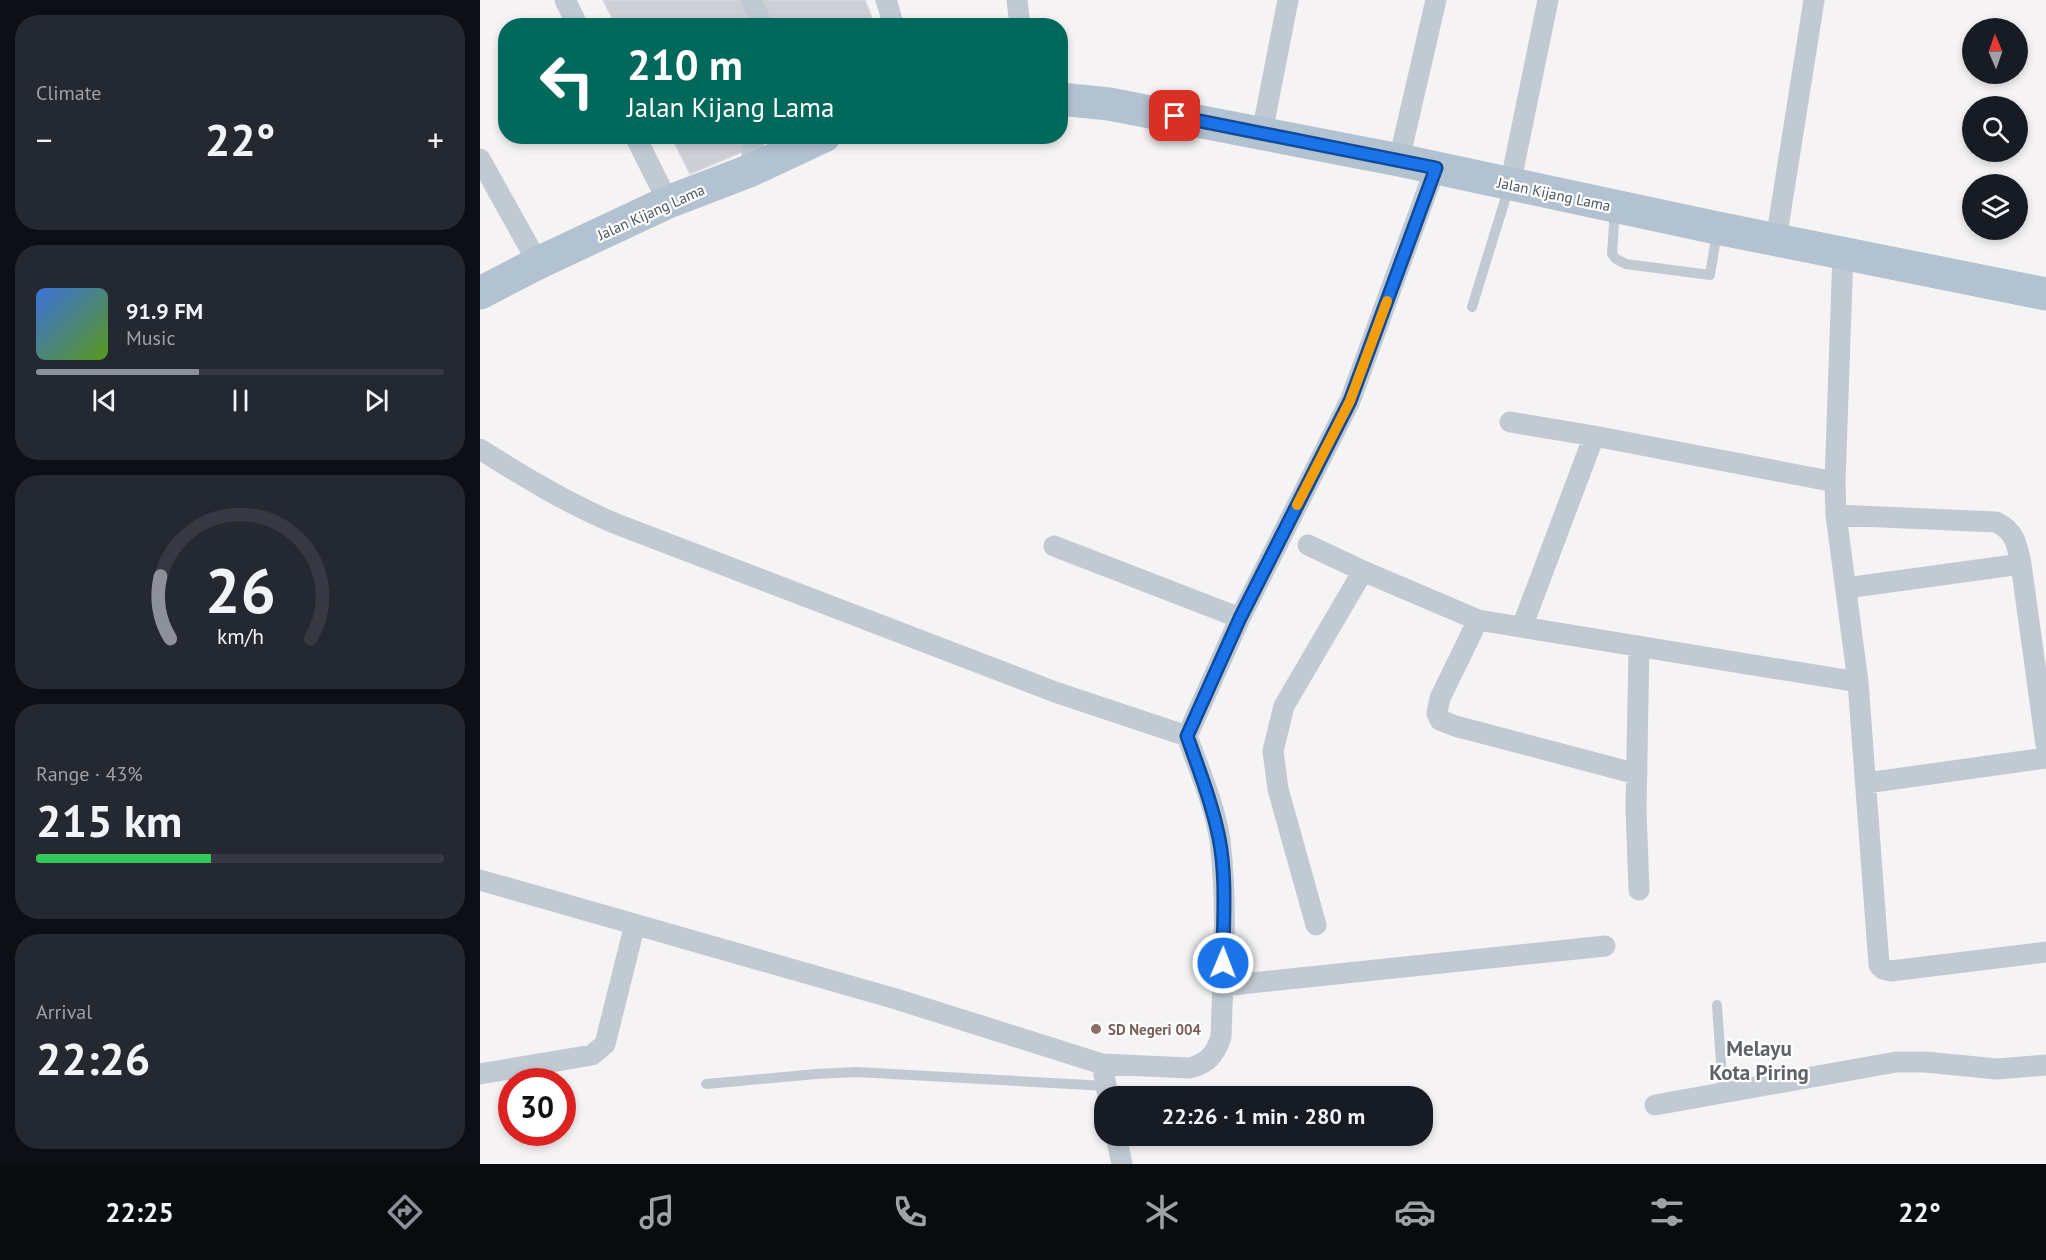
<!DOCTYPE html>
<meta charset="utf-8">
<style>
:root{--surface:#171b24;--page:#242831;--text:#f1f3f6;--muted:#9ea1a6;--line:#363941;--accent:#8c9099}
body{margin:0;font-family:"PT Sans",sans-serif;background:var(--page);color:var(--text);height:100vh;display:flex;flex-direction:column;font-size:22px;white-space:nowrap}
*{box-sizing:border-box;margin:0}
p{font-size:20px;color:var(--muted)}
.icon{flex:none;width:33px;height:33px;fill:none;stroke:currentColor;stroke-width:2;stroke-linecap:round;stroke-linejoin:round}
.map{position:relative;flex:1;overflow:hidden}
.panel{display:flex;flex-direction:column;gap:15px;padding:15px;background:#0d0f14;width:480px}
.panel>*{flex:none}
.banner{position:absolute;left:18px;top:18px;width:570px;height:126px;border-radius:24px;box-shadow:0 3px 9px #0003;background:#00695c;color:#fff;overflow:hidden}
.needle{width:39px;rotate:358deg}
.tools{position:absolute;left:1482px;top:18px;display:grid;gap:12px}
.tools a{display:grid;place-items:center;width:66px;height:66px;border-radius:50%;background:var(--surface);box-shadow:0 3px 9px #0003;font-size:30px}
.speed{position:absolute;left:18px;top:1068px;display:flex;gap:12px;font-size:30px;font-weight:700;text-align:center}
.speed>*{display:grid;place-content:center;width:78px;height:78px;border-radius:50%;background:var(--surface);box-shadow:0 3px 9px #0003;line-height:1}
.speed .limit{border:9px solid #d22;background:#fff;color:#111}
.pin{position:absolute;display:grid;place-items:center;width:51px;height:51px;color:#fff;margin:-26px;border-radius:12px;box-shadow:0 3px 9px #0006}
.me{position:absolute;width:66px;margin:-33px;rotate:1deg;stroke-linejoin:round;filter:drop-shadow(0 0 4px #0008)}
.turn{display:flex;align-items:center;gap:21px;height:126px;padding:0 30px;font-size:27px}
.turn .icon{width:78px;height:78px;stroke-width:2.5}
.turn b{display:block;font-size:42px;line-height:51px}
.big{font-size:45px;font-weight:800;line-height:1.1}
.panel .tile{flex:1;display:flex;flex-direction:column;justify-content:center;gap:9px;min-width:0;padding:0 21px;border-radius:24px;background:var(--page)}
.panel .dial{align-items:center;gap:0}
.dial svg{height:156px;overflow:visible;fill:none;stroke:var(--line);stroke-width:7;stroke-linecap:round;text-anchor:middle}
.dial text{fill:var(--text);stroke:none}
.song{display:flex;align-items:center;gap:18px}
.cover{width:72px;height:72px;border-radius:9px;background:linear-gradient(135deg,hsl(220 70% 55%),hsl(90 70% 35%))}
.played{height:6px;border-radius:3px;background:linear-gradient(90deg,var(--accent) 40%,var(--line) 40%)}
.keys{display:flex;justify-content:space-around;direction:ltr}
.heat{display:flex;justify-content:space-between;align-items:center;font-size:33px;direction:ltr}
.charge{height:9px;border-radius:4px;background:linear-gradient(90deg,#34c759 43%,var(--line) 0)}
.trip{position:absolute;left:614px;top:1086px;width:339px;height:60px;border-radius:24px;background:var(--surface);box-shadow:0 3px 9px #0003;font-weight:800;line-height:60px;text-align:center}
.menu{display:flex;height:96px;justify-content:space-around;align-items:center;background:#090b0e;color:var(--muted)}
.menu .icon{width:42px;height:42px}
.menu .on{color:var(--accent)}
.menu b{font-size:27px;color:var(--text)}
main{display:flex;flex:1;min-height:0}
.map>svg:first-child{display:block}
.building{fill:#cdcfd5;stroke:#d7d9de;stroke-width:1.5}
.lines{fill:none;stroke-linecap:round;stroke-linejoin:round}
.service{stroke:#c1cad2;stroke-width:10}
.minor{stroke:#c1cad2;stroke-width:21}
.primary{stroke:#b3c2d1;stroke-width:33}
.route-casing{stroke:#114b97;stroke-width:15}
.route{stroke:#1a73e8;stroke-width:10}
.slow{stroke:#f59e0b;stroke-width:10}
.education-dot{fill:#8d6e63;stroke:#fff;stroke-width:2}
.labels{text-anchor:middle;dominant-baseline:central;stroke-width:4.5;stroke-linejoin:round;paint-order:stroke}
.street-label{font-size:15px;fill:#4a5661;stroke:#fff}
.education-label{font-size:15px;font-weight:bold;fill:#785e54;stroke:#fff;text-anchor:start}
.district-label{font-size:21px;font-weight:bold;fill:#5f6368;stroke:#fff}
</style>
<main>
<section class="panel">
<div class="tile"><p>Climate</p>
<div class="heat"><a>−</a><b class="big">22°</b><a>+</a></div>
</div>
<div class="tile">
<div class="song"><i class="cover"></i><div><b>91.9 FM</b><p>Music</p></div></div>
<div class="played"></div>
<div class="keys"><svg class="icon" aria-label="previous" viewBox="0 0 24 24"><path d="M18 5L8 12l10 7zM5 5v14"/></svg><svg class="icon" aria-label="pause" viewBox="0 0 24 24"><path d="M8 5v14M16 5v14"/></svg><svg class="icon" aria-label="next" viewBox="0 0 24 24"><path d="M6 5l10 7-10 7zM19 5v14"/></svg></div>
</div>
<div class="tile dial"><svg viewBox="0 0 100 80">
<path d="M14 69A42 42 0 1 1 86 69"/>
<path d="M14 69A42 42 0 0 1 9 37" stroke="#8c9099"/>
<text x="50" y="56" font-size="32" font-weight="700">26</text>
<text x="50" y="72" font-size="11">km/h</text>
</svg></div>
<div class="tile"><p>Range · 43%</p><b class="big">215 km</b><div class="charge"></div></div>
<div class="tile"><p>Arrival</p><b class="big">22:26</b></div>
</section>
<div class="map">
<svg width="1566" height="1164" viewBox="0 0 1566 1164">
<rect width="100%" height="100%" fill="#f5f3f3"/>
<!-- building -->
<path class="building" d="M123,0H385L395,26H136Z
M191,136H300L210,174Z"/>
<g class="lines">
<!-- service -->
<path class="service" d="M1135,209L1132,254L1136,259L1146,264L1230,275L1237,232
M992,307L1029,187
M1237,1005L1243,1092
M226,1084L336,1074L376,1072L626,1086"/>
<!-- minor -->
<path class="minor" d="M85,0L98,26
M271,0L283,26
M406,0L414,26
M537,0L540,26
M782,133L808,0
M155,136L188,202
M0,159L58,263
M919,160L956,0
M269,171L275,136
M1030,185L1068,0
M1296,240L1334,0
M1363,253L1355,482L1356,515L1378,682L1399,965L1403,969L1411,971L1566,952
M1030,422L1114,436L1355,482
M0,449C44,477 87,503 134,523L575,692L707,736C719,770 735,805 740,841C748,906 743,972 741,1037C735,1055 728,1063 710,1068L622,1064L416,999L0,880
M1356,515L1516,522C1535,531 1537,544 1541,564L1566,745
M828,545L883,571L998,620L1378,682
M574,546L760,618L707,736
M1366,588L1541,564
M760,618L870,401L955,169
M998,620L960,698L957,713L960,720L975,726L1157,774
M1042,627L1114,436
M1386,783L1566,758
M1159,890L1156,809L1159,646
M836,925L798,789L793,751L804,706L883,571
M742,986L1125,946
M622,1064L628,1096
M0,1074L112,1055L125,1044L155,924
M1175,1105L1416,1062H1445L1517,1069L1566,1065
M636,1136L642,1164"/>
<!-- primary -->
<path class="primary" d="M580,99L629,104L919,160L1237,228L1566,294
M0,293L58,263L188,202L269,171L344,136"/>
</g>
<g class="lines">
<!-- route casing -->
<g class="route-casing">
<path id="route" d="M695,116L956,168L870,401L760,618L707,736C719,770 732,803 739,838C747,878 743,922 743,963"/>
</g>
<!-- route -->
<use href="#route" class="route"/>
<!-- slow -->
<path class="slow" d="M817,505L870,401L907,301"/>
</g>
<!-- markers -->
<circle class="education-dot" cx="616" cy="1029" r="6"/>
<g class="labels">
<!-- street labels -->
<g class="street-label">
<text transform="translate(1074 194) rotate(12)">Jalan Kijang Lama</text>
<text transform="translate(171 212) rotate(-24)">Jalan Kijang Lama</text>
</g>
<!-- education labels -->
<g class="education-label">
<text x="628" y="1029">SD Negeri 004</text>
</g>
<!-- district labels -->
<g class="district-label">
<text x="1279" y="1048">Melayu<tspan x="1279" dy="24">Kota Piring</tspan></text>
</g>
</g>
</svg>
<div class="tools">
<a><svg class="needle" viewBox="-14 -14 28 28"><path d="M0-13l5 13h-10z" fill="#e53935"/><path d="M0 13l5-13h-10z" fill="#9ea1a6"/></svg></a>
<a><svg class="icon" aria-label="search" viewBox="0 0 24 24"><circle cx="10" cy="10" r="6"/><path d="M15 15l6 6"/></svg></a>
<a><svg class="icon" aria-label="layers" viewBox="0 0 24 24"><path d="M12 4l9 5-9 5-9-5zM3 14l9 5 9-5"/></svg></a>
</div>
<div class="speed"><div class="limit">30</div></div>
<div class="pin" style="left:695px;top:116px;background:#d93025"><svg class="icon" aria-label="arrive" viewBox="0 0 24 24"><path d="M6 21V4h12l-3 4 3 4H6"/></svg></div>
<svg class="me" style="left:743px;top:963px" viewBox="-20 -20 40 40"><circle r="17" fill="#1a73e8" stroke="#fff" stroke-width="3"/><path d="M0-11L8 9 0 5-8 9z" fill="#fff"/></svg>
<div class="trip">22:26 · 1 min · 280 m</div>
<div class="banner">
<div class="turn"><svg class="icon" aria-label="left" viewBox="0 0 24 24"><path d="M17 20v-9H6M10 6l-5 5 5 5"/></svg><div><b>210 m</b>Jalan Kijang Lama</div></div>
</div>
</div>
</main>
<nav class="menu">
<b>22:25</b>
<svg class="icon on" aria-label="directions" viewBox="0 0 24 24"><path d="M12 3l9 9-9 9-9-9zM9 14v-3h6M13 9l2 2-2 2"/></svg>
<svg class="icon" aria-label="music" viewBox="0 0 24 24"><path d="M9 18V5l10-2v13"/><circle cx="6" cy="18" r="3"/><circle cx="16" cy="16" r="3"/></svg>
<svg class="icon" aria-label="phone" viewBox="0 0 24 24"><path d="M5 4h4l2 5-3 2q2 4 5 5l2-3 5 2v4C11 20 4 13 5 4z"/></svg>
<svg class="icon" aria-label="climate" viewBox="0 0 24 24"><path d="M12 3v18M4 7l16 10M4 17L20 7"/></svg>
<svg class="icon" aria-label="car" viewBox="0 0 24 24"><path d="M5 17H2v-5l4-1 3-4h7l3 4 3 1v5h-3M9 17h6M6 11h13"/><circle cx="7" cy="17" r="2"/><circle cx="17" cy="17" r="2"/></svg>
<svg class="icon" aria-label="filters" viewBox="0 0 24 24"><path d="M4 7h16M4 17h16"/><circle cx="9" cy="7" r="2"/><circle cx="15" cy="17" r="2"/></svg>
<b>22°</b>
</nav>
